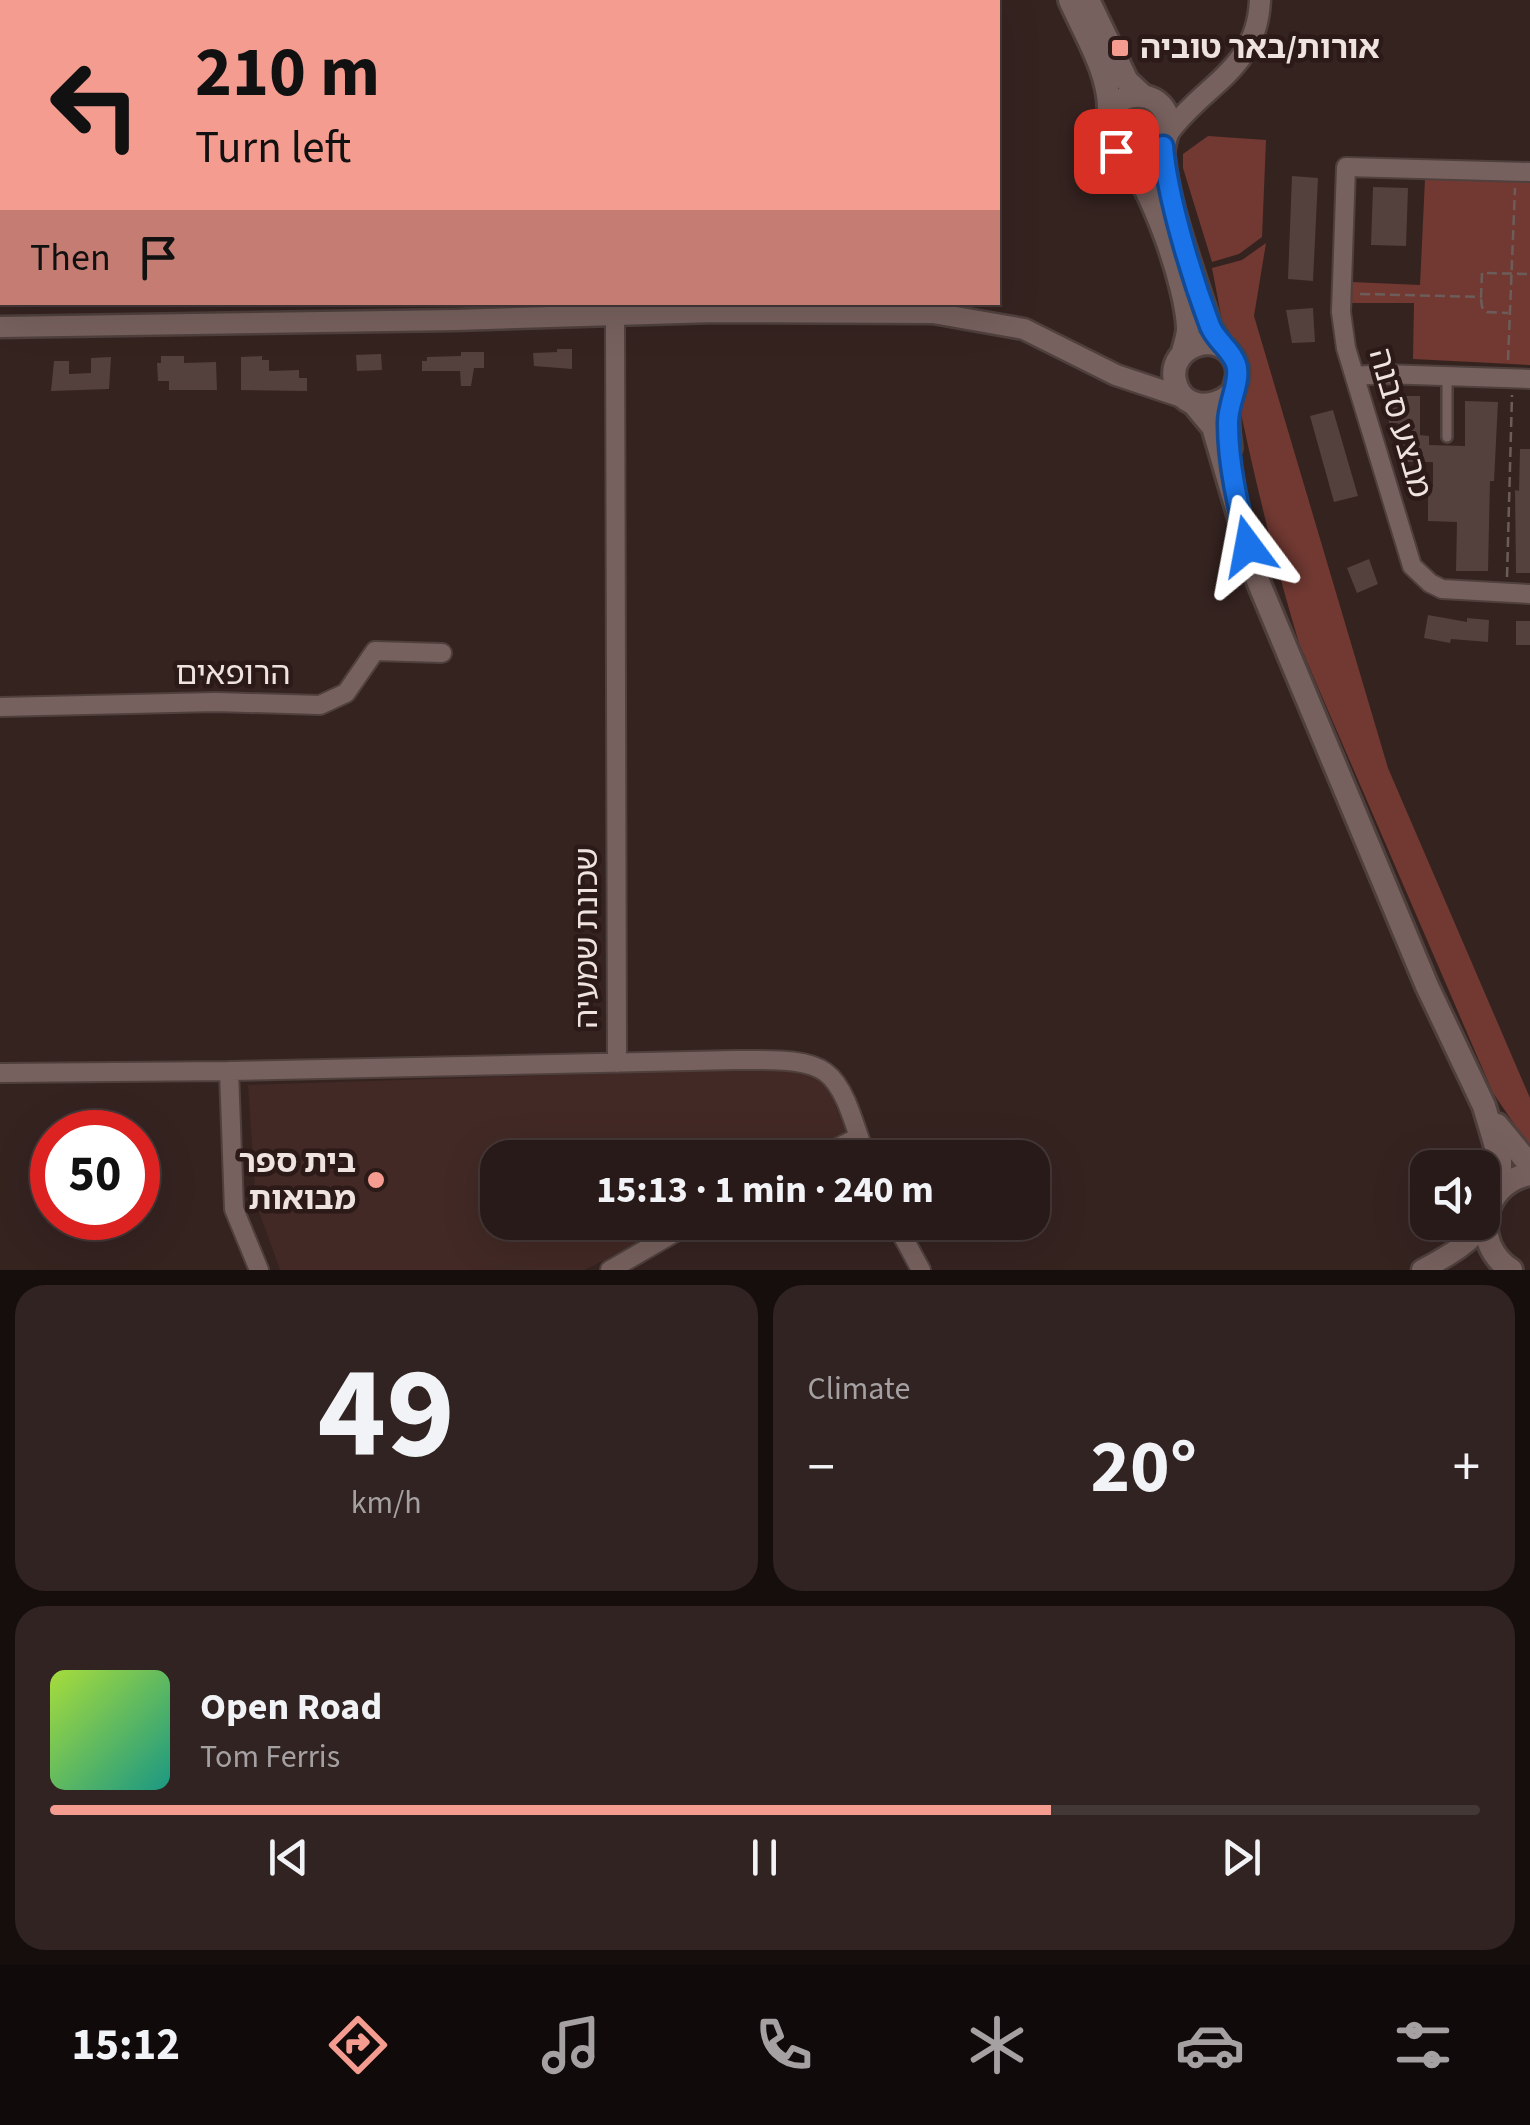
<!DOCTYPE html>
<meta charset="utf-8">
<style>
:root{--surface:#281a18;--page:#302321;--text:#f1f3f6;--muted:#a5a1a2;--line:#443837;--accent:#f59c90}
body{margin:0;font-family:"Source Sans 3","Noto Sans Hebrew",sans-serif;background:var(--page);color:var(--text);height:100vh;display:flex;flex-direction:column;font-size:38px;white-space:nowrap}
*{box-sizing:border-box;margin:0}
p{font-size:32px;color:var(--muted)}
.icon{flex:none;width:55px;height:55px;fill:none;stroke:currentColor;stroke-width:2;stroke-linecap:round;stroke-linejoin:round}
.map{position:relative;height:1270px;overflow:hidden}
.sheet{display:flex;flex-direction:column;gap:15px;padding:15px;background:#160e0d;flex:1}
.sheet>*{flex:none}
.guide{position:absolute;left:0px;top:0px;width:1000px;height:305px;box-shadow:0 10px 40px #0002,0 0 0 2px var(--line);background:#f59c90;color:#111;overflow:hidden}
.fabs{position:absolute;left:1410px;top:1150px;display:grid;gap:20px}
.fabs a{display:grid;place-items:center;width:90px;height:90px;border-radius:20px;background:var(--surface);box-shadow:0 10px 40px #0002,0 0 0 2px var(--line);font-size:50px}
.speed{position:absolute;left:30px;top:1110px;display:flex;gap:20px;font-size:50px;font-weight:700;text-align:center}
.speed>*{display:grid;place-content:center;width:130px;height:130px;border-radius:50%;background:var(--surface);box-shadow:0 10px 40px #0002,0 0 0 2px var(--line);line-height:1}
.speed .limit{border:15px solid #d22;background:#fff;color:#111}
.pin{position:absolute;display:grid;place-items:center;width:85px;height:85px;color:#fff;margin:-42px;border-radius:20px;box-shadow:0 5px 15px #0006}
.me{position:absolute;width:110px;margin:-55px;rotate:347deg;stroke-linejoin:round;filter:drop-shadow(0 0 8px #0008)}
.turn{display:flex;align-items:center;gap:35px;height:210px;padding:0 30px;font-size:45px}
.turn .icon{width:130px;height:130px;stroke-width:2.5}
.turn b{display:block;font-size:70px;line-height:85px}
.then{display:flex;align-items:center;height:95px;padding:0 30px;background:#0003;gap:20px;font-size:38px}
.big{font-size:75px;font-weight:700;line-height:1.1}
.sheet .widget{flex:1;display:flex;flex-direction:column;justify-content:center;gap:15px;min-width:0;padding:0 35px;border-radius:30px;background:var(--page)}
.sheet .dial{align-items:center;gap:0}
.dial b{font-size:130px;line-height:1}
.song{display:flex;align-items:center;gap:30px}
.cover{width:120px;height:120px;border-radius:15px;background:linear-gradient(135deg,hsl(80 70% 55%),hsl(170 70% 35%))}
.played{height:10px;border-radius:5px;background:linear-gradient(90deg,var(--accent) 70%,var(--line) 70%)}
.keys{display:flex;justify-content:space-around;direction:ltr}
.heat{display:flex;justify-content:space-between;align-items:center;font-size:55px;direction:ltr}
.sheet .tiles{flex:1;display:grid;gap:15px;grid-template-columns:1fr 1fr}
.widget:last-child{grid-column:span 2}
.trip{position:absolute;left:480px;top:1140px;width:570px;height:100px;border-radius:30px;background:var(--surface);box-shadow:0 10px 40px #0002,0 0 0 2px var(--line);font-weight:700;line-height:100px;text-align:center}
.tab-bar{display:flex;height:160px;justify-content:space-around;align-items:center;background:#100a0a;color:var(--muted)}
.tab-bar .icon{width:70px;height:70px}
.tab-bar .active{color:var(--accent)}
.tab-bar b{font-size:45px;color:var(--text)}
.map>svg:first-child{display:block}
.built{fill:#422925}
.green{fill:#713932}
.building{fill:#54403d}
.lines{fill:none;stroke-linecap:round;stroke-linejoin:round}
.service-casing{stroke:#4f403d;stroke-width:14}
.minor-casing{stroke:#4f403d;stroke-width:22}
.tertiary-casing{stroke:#4f403d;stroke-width:25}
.secondary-casing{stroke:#4f403d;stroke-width:28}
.path{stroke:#6d5d5a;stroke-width:2.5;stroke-dasharray:10 5;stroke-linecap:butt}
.service{stroke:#77615e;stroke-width:9}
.minor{stroke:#77615e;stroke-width:18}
.tertiary{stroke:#77615e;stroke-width:20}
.secondary{stroke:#77615e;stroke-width:22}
.route-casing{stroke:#114b97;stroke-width:25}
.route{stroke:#1a73e8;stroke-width:18}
.poi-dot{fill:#f59c90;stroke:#2b1a17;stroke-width:4}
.labels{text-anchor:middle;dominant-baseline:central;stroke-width:9;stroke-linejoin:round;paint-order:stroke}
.poi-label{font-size:32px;font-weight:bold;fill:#efe3e0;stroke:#2b1a17;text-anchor:start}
.street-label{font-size:32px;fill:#efe3e0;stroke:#2b1a17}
</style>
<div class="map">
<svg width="1530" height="1270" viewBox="0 0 1530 1270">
<rect width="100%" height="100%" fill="#352320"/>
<!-- built -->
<path class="built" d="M779,1068L811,1073L828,1087L847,1133L800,1157L498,1158V1222L676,1223L585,1270H280L256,1203L248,1085Z"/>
<!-- green -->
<path class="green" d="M1208,136L1266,140L1262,237L1239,254L1212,262L1183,168V154Z
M1425,179L1530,182V365L1413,359L1414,303H1351L1352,282L1420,285Z
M1266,243L1254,316L1388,768L1530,1098V1147L1493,1093L1299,643C1262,520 1236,395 1212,268L1242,260Z"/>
<!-- building -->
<path class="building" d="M1292,176L1318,178L1313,281L1288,279Z
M1373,187L1408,188L1406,246L1371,245Z
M1313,308L1315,342L1292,343L1286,310Z
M557,349H572V369L534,366L533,353L557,352Z
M461,352H484V368H474L471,386H461L460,371H422V361H427V357L461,356Z
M381,354L382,370L357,371L356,355Z
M161,356H184V363L216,362L217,390H169V381H158L157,363H161Z
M262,356V360H269V371L299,370V378H307V391L241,390V357Z
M111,357L109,389L51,391L54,361H69V374L91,373V358Z
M1390,396H1420V435L1429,436V445L1465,446V401L1498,402L1494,481H1490L1488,571H1456L1457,522L1428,521V487H1433V462H1398V423H1389Z
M1333,410L1358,496L1334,502L1310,416Z
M1520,449H1530V573H1516L1515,490L1519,491Z
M1369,559L1378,584L1357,593L1347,568Z
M1428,615L1467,622V618L1489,620L1488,642L1451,639L1450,643L1424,638Z
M1516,621H1530V645H1516Z"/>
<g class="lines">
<!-- service casing -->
<g class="service-casing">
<path id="service" d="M1447,437V376"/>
</g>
<!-- minor casing -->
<g class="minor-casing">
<path id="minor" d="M370,0L372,2
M1530,172L1346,167L1341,312L1346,348L1412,566L1430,583L1442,589L1530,594
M607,302L615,315L617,1063
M1355,376L1383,374L1530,379
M0,707L216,702L320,705L346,693L375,651L442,653
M229,1071L234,1209L259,1270
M0,1073L229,1071L735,1060C835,1059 835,1063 866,1158
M817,1158L859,1137
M895,1222L921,1270
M610,1270L693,1222"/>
</g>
<!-- tertiary casing -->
<g class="tertiary-casing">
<path id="tertiary" d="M1169,132C1205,83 1257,70 1260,0
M0,327L455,320L715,312L933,313L1024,329L1116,375L1185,398
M1422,1270C1444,1258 1473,1243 1485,1221"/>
</g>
<!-- secondary casing -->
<g class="secondary-casing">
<path id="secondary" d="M1070,0C1085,34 1111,75 1109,113
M1088,0L1127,81L1143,96
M1163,147C1131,176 1087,138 1113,107C1127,91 1154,92 1165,111C1174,128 1162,139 1163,155C1168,208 1194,275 1210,326L1222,346
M1125,156C1152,186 1187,287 1188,328C1188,336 1185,344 1183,352
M1193,403L1213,427L1258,581L1427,986L1484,1106L1500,1160V1188
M1230,448C1228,435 1227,421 1228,408C1231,393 1242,378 1236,363C1222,327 1167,345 1175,381C1181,410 1214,410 1231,394
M1497,1125L1530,1165
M1511,1270C1470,1243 1481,1183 1530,1174"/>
</g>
<!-- path -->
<path class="path" d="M1360,294L1481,297L1482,273L1530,274
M1481,299L1482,307L1487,312L1508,313
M1508,360L1515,188
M1507,577L1512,395"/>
<!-- service -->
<use href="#service" class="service"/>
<!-- minor -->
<use href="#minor" class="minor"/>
<!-- tertiary -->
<use href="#tertiary" class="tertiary"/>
<!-- secondary -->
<use href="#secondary" class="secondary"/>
</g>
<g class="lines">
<!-- route casing -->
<g class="route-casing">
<path id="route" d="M1116,151C1133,162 1148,160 1163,146C1167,197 1192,278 1210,326C1216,341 1231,349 1236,364C1242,380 1227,405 1228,424C1228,464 1238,507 1248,546"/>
</g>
<!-- route -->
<use href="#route" class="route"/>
</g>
<!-- markers -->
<g class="poi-dot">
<rect x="1110" y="38" width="20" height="20" rx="5"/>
<circle cx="376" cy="1180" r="10"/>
</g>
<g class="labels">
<!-- poi labels -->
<g class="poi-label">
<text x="1140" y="48">אורות/באר טוביה</text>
<text x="356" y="1162" text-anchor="end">בית ספר<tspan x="356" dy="37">מבואות</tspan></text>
</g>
<!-- street labels -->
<g class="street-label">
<text transform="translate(1400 423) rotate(74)">מבצע סבנה</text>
<text x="233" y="674">הרופאים</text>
<text transform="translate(587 938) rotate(-90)">שכונת שמעיה</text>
</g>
</g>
</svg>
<div class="fabs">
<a><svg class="icon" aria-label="sound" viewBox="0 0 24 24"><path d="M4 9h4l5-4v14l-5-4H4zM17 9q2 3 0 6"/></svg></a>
</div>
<div class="speed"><div class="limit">50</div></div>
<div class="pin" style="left:1116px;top:151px;background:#d93025"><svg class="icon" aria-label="arrive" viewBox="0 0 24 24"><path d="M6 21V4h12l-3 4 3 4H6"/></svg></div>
<svg class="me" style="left:1248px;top:546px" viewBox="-20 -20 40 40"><path d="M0-17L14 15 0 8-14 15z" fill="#1a73e8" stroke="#fff" stroke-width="4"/></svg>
<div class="trip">15:13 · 1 min · 240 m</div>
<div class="guide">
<div class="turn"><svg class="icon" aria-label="left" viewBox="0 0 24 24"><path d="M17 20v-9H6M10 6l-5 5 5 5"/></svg><div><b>210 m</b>Turn left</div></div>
<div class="then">Then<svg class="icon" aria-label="arrive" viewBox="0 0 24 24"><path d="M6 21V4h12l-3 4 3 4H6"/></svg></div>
</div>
</div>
<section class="sheet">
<div class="tiles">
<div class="widget dial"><b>49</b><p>km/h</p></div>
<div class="widget"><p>Climate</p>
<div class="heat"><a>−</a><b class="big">20°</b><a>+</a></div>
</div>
<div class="widget">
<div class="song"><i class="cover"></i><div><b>Open Road</b><p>Tom Ferris</p></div></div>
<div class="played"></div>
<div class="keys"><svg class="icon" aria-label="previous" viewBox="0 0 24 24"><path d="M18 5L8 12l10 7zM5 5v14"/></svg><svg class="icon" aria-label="pause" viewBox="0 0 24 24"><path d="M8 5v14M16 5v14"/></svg><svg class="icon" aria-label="next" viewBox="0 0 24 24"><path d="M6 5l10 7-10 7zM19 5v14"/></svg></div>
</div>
</div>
</section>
<nav class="tab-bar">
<b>15:12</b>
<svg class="icon active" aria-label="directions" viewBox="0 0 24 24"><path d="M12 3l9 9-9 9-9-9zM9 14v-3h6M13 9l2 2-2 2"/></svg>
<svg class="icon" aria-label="music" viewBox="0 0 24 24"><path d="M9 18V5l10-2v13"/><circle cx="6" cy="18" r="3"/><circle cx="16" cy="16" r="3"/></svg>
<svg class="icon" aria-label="phone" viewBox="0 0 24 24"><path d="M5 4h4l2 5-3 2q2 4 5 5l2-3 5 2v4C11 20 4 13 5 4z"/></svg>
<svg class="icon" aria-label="climate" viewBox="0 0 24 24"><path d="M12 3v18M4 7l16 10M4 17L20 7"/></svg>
<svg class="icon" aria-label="car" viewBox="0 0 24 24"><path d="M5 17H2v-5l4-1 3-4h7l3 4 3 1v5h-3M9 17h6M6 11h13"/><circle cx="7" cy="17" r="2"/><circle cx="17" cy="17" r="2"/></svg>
<svg class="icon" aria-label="filters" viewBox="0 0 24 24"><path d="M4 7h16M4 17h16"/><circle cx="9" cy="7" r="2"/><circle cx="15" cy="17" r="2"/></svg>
</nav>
